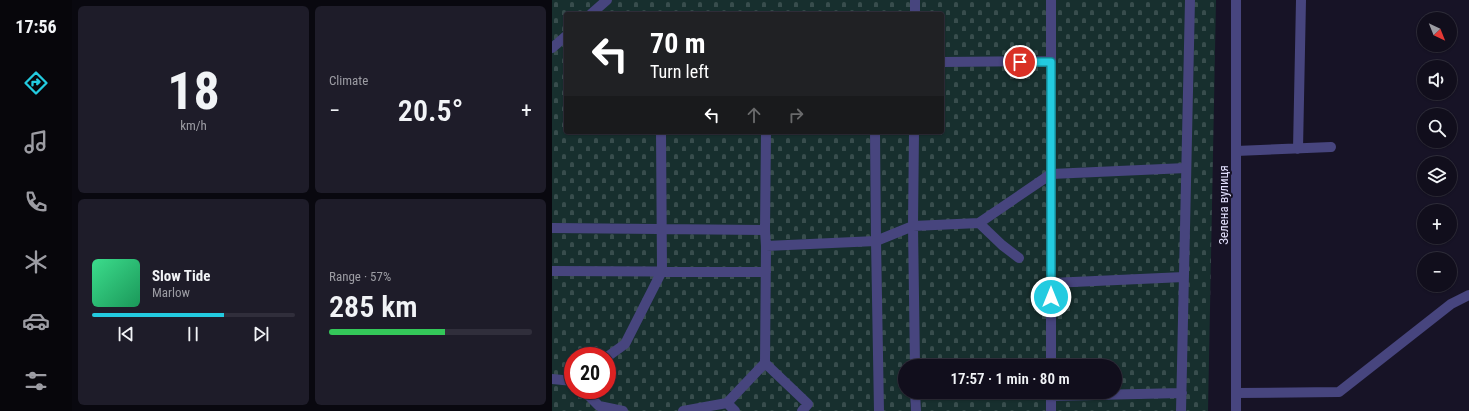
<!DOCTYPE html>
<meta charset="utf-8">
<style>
:root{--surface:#110e1c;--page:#1e1c29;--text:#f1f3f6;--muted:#9c9ca3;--line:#302e3b;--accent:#23cbe0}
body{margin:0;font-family:"Roboto Condensed",sans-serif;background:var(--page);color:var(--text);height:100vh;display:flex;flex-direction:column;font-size:15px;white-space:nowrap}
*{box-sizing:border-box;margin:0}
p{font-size:13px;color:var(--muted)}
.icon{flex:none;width:22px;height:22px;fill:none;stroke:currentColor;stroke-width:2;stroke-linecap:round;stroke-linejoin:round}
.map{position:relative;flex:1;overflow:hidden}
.sheet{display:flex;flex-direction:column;gap:6px;padding:6px;background:#09080f;width:480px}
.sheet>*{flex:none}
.banner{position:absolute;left:12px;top:12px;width:380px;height:122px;border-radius:4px;box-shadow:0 1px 3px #0004,0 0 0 1px var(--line);background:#202124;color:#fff;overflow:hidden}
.needle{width:26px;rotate:137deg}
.tools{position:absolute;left:865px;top:12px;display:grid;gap:8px}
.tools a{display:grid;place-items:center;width:40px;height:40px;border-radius:50%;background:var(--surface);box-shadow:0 1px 3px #0004,0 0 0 1px var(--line);font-size:20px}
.speed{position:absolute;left:12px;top:347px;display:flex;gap:8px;font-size:20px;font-weight:700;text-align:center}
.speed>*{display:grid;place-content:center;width:52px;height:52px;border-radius:50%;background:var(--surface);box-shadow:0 1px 3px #0004,0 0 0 1px var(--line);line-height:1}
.speed .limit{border:6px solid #d22;background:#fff;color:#111}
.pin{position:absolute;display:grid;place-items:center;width:34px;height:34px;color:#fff;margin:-17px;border:2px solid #fff;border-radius:50%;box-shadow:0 1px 4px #0007}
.me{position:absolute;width:44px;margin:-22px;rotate:0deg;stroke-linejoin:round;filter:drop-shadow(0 0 3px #0008)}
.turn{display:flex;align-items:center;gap:14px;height:84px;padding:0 20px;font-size:18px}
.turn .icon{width:52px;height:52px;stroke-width:2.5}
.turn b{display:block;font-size:28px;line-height:34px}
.lanes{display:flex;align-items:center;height:38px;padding:0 20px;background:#0003;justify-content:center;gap:20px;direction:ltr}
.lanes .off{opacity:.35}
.big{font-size:30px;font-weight:600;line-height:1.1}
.sheet .card{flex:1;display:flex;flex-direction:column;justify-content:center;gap:6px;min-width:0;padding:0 14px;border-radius:6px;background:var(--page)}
.sheet .dial{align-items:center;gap:0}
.dial b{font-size:52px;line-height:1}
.song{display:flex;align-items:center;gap:12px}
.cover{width:48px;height:48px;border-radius:6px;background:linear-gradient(135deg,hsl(150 70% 55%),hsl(150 70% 35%))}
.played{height:4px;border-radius:2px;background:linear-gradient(90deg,var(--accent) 65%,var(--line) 65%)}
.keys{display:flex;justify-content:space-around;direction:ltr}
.heat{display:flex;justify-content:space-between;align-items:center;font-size:22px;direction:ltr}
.charge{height:6px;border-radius:3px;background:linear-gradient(90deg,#34c759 57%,var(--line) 0)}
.sheet .tiles{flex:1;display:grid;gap:6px;grid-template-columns:repeat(2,1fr)}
.trip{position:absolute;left:346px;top:359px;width:224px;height:40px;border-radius:20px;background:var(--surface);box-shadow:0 1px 3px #0004,0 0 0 1px var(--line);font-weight:600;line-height:40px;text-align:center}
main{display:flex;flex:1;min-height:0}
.tabs{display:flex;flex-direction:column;width:72px;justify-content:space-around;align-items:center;background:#07060b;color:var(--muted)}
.tabs .icon{width:28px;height:28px}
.tabs .current{color:var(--accent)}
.tabs b{font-size:18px;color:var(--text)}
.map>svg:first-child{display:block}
.cemetery{fill:url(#cemetery-stones);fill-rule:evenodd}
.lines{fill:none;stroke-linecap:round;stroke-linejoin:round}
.lane{stroke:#47457e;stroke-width:10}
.street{stroke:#47457e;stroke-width:10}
.route-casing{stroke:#178492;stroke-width:10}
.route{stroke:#23cbe0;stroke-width:7}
.labels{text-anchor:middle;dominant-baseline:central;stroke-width:4;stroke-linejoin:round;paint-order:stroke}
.street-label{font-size:13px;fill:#e0ddfa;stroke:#171326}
</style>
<main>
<nav class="tabs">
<b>17:56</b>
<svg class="icon current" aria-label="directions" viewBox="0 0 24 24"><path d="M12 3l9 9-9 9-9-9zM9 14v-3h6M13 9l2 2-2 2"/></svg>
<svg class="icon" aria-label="music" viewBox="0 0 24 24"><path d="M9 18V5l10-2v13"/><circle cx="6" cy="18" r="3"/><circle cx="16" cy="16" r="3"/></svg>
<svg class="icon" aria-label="phone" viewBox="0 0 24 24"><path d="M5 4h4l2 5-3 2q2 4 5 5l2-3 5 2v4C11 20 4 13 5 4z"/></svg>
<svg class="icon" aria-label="climate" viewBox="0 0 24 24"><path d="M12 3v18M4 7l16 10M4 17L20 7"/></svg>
<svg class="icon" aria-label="car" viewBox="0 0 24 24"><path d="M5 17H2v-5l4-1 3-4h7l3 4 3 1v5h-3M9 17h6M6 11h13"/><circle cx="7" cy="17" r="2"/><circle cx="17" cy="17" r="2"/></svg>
<svg class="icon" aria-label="filters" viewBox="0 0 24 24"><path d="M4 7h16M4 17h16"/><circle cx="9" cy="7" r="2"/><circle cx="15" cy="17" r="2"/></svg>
</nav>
<section class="sheet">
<div class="tiles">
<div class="card dial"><b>18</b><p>km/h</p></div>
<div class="card"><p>Climate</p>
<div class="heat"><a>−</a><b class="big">20.5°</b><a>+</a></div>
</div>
<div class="card">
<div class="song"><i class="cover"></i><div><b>Slow Tide</b><p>Marlow</p></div></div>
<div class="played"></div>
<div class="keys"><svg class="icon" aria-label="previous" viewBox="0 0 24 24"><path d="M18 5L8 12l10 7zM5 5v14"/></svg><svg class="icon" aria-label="pause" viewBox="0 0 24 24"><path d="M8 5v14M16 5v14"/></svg><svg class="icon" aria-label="next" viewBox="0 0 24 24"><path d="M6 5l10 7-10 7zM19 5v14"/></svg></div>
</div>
<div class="card"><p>Range · 57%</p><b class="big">285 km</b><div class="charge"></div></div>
</div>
</section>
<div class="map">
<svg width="917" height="411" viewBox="0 0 917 411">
<defs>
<pattern id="cemetery-stones" width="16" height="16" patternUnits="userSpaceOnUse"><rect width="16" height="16" fill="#172f2e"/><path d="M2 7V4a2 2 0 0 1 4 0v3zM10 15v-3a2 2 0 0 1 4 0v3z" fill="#384d4d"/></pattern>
</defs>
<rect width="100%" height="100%" fill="#171326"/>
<!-- cemetery -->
<path class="cemetery" d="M0,0H664L656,411H0ZM14,14H390V132H14ZM21,356H55V390H21ZM353,366H563V392H353Z"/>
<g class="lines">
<!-- lane -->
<path class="lane" d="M499,0V366
M39,14L55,0
M363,14V0
M0,48L14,36
M390,62L499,61
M362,132L361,226L363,366
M746,149L749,0
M684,151L779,147
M427,223L450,245L467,258
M0,228L213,230
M214,246L324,241L323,132
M0,271L214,272
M499,283L632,277
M55,357L73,344L110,271L109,132
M213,363L214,246L213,230L214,132
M0,379L21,381
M31,390L47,406L71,411
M363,392L364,411
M684,393L787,392L899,304L917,295
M499,396L630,393
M131,411L175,403
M183,411L175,403L213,363L256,404L250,411
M327,411L324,241L361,226L427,223L499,174L634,168
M499,411V392
M629,411L638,0"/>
<!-- street -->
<path class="street" d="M684,0V411"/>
</g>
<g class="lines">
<!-- route casing -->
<g class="route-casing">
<path id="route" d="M468,62H499V297"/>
</g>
<!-- route -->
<use href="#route" class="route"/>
</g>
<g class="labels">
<!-- street labels -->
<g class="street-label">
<text transform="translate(671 205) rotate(-90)">Зелена вулиця</text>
</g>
</g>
</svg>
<div class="tools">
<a><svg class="needle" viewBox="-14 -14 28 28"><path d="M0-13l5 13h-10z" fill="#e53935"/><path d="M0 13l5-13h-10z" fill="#9c9ca3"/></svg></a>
<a><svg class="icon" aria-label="sound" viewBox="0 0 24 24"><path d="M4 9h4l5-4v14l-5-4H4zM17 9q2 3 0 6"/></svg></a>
<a><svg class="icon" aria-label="search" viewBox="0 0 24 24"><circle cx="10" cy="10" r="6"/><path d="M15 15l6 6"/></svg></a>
<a><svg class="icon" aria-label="layers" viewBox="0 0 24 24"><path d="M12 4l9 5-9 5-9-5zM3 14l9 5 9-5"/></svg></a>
<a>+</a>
<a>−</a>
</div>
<div class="speed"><div class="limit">20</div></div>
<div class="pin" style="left:468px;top:62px;background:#d93025"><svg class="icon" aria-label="arrive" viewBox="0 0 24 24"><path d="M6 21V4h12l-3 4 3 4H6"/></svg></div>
<svg class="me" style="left:499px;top:297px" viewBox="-20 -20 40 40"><circle r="17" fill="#23cbe0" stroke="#fff" stroke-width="3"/><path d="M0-11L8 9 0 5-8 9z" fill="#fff"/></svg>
<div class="trip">17:57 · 1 min · 80 m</div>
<div class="banner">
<div class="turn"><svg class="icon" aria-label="left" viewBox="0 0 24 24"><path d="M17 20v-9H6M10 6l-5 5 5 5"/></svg><div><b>70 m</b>Turn left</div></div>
<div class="lanes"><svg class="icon" aria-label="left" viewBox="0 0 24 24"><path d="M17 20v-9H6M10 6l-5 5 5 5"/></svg><svg class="icon off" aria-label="ahead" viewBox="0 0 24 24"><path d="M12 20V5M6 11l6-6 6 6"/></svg><svg class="icon off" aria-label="right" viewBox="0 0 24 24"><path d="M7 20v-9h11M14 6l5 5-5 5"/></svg></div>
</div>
</div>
</main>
